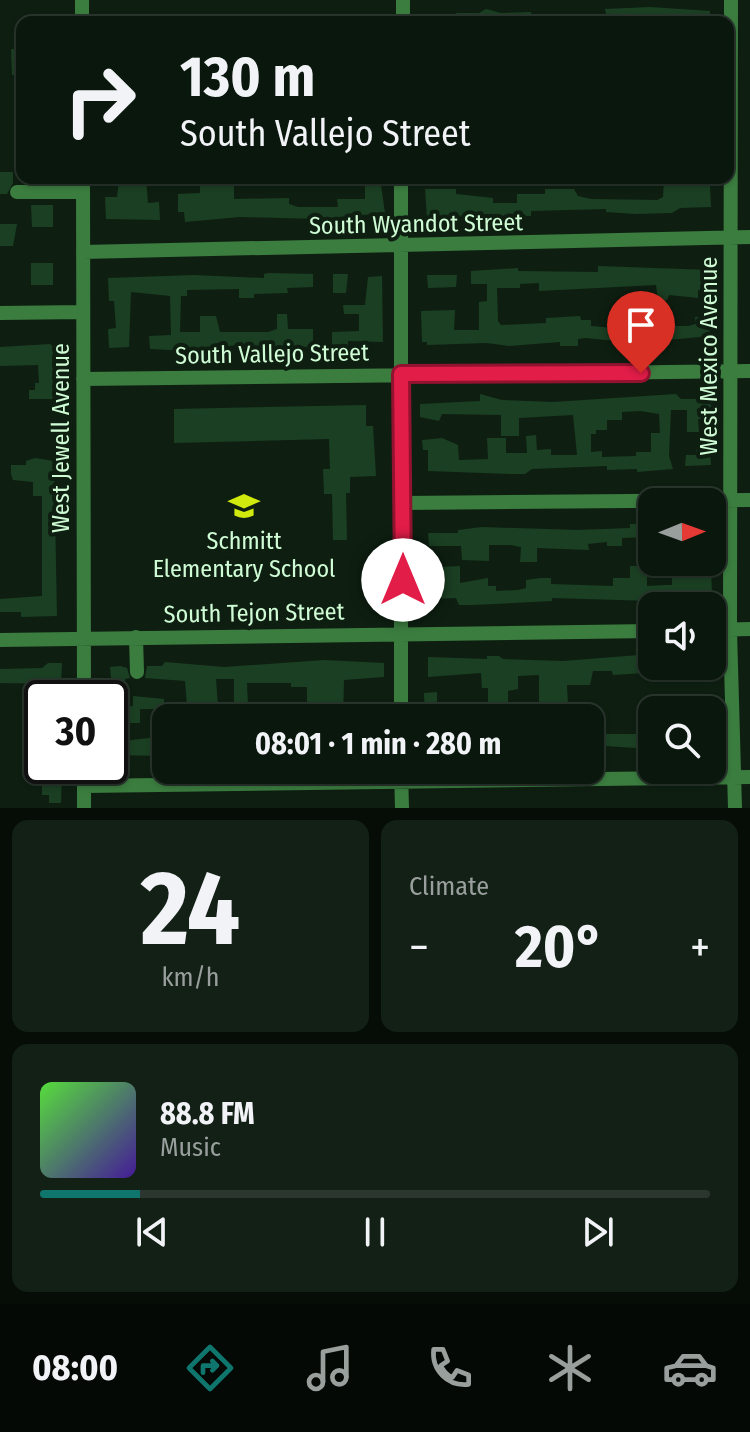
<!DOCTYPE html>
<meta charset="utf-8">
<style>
:root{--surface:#0a170d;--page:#132016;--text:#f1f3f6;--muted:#999f9d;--line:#2a362e;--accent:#0f766e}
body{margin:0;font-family:"Fira Sans Condensed",sans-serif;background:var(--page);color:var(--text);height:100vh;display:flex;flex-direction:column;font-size:30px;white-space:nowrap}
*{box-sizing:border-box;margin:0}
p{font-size:26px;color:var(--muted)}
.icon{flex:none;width:44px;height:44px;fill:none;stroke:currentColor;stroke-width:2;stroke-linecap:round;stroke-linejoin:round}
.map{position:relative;height:808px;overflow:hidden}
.sheet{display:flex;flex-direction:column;gap:12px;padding:12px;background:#060d07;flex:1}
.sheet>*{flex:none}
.banner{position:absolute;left:16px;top:16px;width:718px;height:168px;border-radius:16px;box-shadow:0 2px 6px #0004,0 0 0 2px var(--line);background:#0a170d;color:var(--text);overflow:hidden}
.needle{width:52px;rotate:89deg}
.buttons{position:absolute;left:638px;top:488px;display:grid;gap:16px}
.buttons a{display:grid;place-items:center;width:88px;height:88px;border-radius:16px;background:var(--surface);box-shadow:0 2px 6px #0004,0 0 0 2px var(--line);font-size:40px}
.speed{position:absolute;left:24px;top:680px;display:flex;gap:16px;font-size:40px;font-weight:700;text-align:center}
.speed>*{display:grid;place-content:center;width:104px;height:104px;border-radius:50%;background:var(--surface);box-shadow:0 2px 6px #0004,0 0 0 2px var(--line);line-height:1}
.speed .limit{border:4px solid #111;border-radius:12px;background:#fff;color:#111}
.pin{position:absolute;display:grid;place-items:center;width:68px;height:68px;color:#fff;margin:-82px -34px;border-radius:50% 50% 50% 0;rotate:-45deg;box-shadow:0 0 8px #0007}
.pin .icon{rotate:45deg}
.me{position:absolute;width:88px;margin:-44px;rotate:0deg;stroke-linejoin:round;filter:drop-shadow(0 0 6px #0008)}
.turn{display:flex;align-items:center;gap:28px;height:168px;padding:0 32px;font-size:36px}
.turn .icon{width:104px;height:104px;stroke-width:2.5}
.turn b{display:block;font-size:56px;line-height:68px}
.big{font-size:60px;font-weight:700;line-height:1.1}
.sheet .tile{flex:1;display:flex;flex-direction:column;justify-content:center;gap:12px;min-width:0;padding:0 28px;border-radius:16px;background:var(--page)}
.sheet .dial{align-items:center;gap:0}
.dial b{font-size:104px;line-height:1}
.song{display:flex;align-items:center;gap:24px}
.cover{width:96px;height:96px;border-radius:12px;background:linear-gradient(135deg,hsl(110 70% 55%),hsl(260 70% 35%))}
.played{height:8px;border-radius:4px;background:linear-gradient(90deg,var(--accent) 15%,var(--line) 15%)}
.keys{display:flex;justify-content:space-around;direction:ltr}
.heat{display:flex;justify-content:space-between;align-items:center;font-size:44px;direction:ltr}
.sheet .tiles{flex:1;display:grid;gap:12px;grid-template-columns:1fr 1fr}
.tile:last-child{grid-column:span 2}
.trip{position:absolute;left:152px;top:704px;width:452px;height:80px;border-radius:16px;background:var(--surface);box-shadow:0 2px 6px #0004,0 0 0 2px var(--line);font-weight:700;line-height:80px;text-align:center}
.tab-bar{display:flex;height:128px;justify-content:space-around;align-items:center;background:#040905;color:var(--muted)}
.tab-bar .icon{width:56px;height:56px}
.tab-bar .on{color:var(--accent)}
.tab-bar b{font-size:36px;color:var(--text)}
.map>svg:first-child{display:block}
.building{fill:#1b3f23;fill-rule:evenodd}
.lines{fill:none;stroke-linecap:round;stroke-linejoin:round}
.minor{stroke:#3b7c3f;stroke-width:14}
.route-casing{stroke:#92132f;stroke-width:20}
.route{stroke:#e11d48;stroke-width:14}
.labels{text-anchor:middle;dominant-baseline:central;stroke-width:8;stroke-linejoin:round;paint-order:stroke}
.street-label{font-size:24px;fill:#cffcd5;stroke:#0e1f11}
.poi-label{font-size:24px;fill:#cffcd5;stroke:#0e1f11}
</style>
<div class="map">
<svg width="750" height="808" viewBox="0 0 750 808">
<rect width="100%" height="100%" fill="#0e1f11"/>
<!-- building -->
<path class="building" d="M650,7L710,11V22H539V14H606L605,9Z
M486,9L501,13L531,12V22H457L456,13H479Z
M11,49H22V75H12Z
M0,172H13V183L7,194H0Z
M146,178L148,203L159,202L160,220L106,219L105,197H117L119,180Z
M200,178H214V185L234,186V199L289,198V204L298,207H338L337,199H365V185H381L385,213L317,219L240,217L185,222L184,212H178V194L200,193Z
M664,178H692L693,186L710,185L711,207L680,208L672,213L636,214L606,212V209L531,211V216L427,217L425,189H456V194L493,198V203H517V194H545V189H574L578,196L591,199L657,200L663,197Z
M31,205H53V227H32Z
M0,224H17L13,246H0Z
M31,263H53V285H31Z
M598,266L710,270V290H698V298L669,295L667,300L658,301L656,285L539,291V283L520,284V288H497L498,321L501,325L546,323V318L580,316L581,320H591V326L639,330V324H657V315H666V326H688L696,324L695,317H710V336L636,343L586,338L578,339V346H560V342L509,346L487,343L427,345V342H422L421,311L455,310L454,330H479V302L487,301V284H471V271L518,268V271L598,272Z
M268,273L313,274V287L287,288L288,293L254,294V298H239V289L187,290V296H181L180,332H200V316H216L220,332H268L277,329V314H287L288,329H313V347L238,345L189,351L150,349L149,336L171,335L170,296L131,292L129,347L109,348L108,329L116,328L114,301H109L108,278L194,275L264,278V274Z
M333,274H348L346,293H333Z
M427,275H457L456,287L428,288Z
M382,276L383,342L348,341V345H332V332L359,331V314H344L343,305H365L368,277Z
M50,344L54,347L53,399H29V390H35V383H39L38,365L0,366V347Z
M480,394L502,400L553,402L676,394L681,399H711V419H698L699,432H687V410H671L669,456L673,469L637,472V469L607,470V466L532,469L525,474H510L428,471V450H423L422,440L442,438L458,445L459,460L488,459L487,438H506V453H527L526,436L536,435L537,450L551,449V455H577L573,415L519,418V436H501V415L442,414L439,421L420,417V404L480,401ZM640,411L659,414L660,433H651V452H636V456L602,457V451L591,452V434H596V430H607V420H622V412Z
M366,405V426H373L376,476L350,477V493H346L347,540H333L332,494H324L323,469H330L329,439L174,443V409Z
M696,448H710L711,465L685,466L686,455H696Z
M35,458L54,461L57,616L21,617V612H0V599L42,596V496H33V482L13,480L11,474V465H26V461Z
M630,524H651L652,537L622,538V546H607V542L588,544L589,550L537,548V562H520L521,547L510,545H489V561L462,560L461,546H429L428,533H458V530L482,527L577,530L630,528Z
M460,566V583L488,578V586H496V591L518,590L526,588V580L540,578H551V584L613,586V578H630V566H647V586L666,585H672V578L689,577V570L711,569L712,594L652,601L552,598V601L473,605H459L456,598L428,599V575H439V567Z
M652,654V668H644V673L613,675L612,671H593L590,685H567L568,706H578V718H545V702H539V675L518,676V689L508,691V702H488V688H482L481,673L428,677V657L487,659V656H499L503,659L563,661Z
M324,660L384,663V677L344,680L343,718H307V687H291V683H247L248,706H234V679H216L218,706H187L185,681L145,678L147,666H162L165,662L224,667Z
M48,663H62L61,684L0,683V669L42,668Z
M120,666L127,668L130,678L125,679L126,689H112L110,667Z
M437,692V718H425L424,693Z
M133,696L164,699V709H140V723H124L123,741L166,736V756L111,755L110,707L133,706Z
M636,728H652V749L590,745V734H637Z
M42,774H62L61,803H49V795H42Z"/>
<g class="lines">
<!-- minor -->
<path class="minor" d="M82,0V22
M731,0L730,630L735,808
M403,22V0
M83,178L84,698
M401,178V718
M17,192H83
M83,252L750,237
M0,313L83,312
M83,379L750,371
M403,503L750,500
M712,630L750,629
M136,637L137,672
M0,640L652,631
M84,766V808
M401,770L402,808
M84,786L750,777"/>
</g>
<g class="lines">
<!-- route casing -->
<g class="route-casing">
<path id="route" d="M403,580L401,374L641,373"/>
</g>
<!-- route -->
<use href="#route" class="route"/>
</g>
<!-- icons -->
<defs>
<g id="school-bare" transform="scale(2.4)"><path d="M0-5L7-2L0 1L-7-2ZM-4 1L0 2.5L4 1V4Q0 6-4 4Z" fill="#d1ea0d" stroke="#0e1f11" stroke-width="2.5" paint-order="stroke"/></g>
</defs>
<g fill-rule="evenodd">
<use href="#school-bare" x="244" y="506"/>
</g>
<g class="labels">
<!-- street labels -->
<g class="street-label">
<text transform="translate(416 224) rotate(-1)">South Wyandot Street</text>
<text transform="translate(272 354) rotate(-1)">South Vallejo Street</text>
<text transform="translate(709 356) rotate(-90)">West Mexico Avenue</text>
<text transform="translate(61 438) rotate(-90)">West Jewell Avenue</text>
<text transform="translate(254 613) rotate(-1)">South Tejon Street</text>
</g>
<!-- poi labels -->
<g class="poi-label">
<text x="244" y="541">Schmitt<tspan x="244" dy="28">Elementary School</tspan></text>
</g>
</g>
</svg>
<div class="buttons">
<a><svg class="needle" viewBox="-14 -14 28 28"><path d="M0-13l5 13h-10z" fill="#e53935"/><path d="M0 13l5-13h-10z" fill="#999f9d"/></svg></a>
<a><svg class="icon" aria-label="sound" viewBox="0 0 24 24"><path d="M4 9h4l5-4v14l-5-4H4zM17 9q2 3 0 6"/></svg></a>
<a><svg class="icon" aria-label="search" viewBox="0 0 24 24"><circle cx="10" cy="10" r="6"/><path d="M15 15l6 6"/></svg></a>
</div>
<div class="speed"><div class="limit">30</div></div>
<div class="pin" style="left:641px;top:373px;background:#d93025"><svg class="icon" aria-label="arrive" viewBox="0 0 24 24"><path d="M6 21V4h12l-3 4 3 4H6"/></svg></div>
<svg class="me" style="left:403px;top:580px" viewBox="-20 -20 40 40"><circle r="19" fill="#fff"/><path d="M0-13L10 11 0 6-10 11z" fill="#e11d48"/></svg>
<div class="trip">08:01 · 1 min · 280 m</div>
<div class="banner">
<div class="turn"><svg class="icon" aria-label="right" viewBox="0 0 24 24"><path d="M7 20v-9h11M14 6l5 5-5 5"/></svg><div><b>130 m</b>South Vallejo Street</div></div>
</div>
</div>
<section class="sheet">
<div class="tiles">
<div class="tile dial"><b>24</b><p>km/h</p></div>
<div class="tile"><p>Climate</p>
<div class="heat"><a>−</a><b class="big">20°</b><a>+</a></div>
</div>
<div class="tile">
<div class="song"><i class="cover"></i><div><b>88.8 FM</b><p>Music</p></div></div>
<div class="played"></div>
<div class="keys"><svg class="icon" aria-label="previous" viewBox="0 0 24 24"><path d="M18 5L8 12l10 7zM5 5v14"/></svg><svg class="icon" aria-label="pause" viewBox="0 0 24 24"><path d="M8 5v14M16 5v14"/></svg><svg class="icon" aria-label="next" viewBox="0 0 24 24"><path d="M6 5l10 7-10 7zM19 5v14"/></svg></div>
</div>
</div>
</section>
<nav class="tab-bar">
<b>08:00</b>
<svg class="icon on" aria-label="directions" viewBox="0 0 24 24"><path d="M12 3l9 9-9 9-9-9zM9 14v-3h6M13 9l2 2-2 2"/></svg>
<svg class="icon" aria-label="music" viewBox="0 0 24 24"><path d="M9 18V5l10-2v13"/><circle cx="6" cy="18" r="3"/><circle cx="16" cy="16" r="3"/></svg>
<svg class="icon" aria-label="phone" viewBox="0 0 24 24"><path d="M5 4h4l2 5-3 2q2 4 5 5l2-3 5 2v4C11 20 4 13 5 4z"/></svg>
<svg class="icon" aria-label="climate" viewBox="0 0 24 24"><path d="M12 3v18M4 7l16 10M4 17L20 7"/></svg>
<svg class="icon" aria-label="car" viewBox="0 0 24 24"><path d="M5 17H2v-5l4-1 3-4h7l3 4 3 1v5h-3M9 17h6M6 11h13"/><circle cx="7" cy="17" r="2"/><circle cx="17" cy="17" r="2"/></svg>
</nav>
